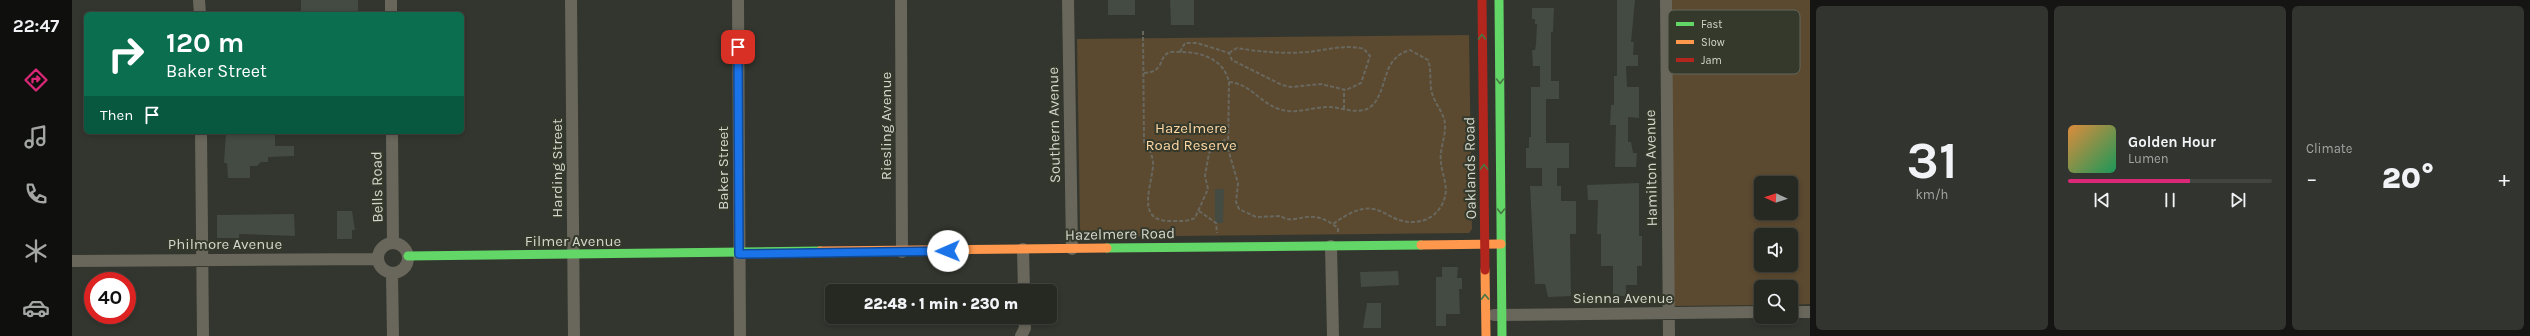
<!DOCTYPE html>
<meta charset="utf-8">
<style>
:root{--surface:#262822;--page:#32342f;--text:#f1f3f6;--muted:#a4a6a5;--line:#424440;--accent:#db2777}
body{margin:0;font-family:Karla,sans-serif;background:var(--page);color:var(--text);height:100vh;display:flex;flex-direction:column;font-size:15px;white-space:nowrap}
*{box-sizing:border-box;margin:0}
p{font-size:13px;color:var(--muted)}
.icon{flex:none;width:22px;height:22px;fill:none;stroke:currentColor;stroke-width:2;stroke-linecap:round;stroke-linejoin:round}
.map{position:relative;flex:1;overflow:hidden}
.side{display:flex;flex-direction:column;gap:6px;padding:6px;background:#151613;width:720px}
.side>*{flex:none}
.guide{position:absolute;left:12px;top:12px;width:380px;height:122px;border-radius:6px;box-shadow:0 2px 6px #0003,0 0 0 1px var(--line);background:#0b6e4f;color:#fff;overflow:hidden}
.needle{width:26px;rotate:273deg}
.tools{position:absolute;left:1682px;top:176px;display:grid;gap:8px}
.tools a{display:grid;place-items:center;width:44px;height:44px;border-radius:6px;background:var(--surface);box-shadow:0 2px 6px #0003,0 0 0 1px var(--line);font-size:20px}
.speed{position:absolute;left:12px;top:272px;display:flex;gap:8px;font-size:20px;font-weight:700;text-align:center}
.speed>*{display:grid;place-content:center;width:52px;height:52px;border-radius:50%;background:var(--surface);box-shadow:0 2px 6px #0003,0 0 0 1px var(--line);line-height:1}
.speed .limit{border:6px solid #d22;background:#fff;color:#111}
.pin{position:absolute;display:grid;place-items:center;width:34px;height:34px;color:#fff;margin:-17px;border-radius:8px;box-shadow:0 2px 6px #0006}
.me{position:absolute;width:44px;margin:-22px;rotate:269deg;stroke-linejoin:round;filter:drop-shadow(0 0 3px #0008)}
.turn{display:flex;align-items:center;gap:14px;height:84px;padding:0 16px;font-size:18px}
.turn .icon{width:52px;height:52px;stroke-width:2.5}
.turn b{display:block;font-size:28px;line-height:34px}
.then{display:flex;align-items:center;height:38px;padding:0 16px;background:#0003;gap:8px;font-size:15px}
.big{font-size:30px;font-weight:800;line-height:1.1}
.side .card{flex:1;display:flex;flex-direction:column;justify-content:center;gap:6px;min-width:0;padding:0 14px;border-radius:6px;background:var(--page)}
.side .dial{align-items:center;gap:0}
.dial b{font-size:52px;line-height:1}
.song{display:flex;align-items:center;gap:12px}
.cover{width:48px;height:48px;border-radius:6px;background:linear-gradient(135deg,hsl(30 70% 55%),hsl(150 70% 35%))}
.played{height:4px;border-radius:2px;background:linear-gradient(90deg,var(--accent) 60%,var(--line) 60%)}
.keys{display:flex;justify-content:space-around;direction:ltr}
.heat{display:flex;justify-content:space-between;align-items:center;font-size:22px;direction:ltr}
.side .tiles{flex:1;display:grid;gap:6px;grid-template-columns:repeat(3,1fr)}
.trip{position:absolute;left:753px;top:284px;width:232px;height:40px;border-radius:6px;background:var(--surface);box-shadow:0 2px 6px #0003,0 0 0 1px var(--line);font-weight:800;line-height:40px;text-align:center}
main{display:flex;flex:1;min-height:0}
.dock{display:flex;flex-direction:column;width:72px;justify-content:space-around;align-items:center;background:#0f100e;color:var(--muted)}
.dock .icon{width:28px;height:28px}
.dock .current{color:var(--accent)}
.dock b{font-size:18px;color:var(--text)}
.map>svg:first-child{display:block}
.green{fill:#5b4930;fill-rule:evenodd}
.building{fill:#434b42}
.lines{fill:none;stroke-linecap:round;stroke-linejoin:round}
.path{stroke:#69685e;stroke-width:2;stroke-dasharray:4 2;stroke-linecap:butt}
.street{stroke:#69675b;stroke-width:12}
.fast{stroke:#63d668;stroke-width:9}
.slow{stroke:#ff974d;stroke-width:9}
.jam{stroke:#b3261e;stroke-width:9}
.oneway{stroke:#477843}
.route-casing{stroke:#114b97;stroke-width:10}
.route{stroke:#1a73e8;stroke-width:7}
.labels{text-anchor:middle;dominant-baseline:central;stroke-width:4;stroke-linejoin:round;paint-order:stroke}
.street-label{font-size:15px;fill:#d3d7ce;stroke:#34392b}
.park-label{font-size:15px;fill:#ffd7a3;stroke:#34392b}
.key{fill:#34392b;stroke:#64685c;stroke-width:1}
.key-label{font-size:11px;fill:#d3d7ce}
</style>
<main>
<nav class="dock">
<b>22:47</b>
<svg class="icon current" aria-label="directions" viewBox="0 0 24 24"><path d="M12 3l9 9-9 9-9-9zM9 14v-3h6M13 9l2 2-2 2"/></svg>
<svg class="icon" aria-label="music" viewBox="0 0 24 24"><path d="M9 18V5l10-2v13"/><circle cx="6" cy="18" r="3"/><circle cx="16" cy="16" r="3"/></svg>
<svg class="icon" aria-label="phone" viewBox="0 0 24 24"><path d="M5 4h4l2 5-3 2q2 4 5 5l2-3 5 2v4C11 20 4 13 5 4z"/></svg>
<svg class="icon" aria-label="climate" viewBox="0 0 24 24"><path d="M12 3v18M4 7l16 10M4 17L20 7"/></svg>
<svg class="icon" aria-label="car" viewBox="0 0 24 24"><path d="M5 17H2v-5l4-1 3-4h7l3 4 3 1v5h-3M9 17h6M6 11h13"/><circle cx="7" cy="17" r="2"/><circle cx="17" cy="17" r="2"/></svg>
</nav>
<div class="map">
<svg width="1738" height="336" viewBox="0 0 1738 336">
<rect width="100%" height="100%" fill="#33362e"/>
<!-- green -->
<path class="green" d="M1599,0H1738V304L1719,305V287H1689V305L1601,306ZM1689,183H1719V213H1689ZM1689,235H1719V265H1689Z
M1397,35L1400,229L1397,233L1014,237L1008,229L1005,39Z"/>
<!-- building -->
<path class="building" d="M229,0H286V14H229Z
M1036,0H1063V15H1036Z
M1098,0H1122V25H1099Z
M1545,0H1563L1559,42H1562L1561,55H1566V66H1554L1555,87H1567V118L1556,117V142H1559L1561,153H1565L1564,167H1543L1544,125H1538L1539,105H1542V76H1545Z
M1460,8H1482L1481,32H1479V81H1487V99H1474V143H1497V168H1485V186H1489V201H1504V234H1498L1499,296L1476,297L1473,284H1463L1458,186H1470V168H1454V148H1457V137H1459V87H1468V66H1461L1460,50H1463L1464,44L1465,24H1463V19H1460Z
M154,132H203V146H222V156L196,157V162H189L185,166H178V178H156L155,163H152Z
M1567,183V236H1570V266H1565V285H1554V296H1541V266H1529V234H1525L1526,200H1516L1515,185Z
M1143,189H1152L1151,223H1143Z
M265,211H280L283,230H280V239H265Z
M222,214L223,236L167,234V238H145V215Z
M1370,267H1386L1385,278H1390V289H1387L1388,314H1374V326H1364V277H1370Z
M1326,271L1327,285L1289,287L1288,272Z
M1295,303H1309V328H1291Z"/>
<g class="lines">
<!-- path -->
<path class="path" d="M1071,31L1072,142C1077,148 1080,154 1081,162C1082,181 1062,220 1096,221C1105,221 1114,222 1123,218L1136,189L1133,176L1137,153L1155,138
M1108,52L1113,43H1125L1157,53L1160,60L1210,85L1219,87L1249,84L1274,90L1289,83L1298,56L1292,49C1275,44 1254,50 1236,52C1212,54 1189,52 1165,48L1157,53
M1072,73C1093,72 1086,58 1096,53C1099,51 1105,52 1109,52C1129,52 1152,59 1157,82L1156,149L1166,183L1164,202L1167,209L1184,217L1209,216C1218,224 1231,215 1243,217C1252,218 1259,223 1266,228V232
M1157,82C1179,84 1188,103 1207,109C1224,115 1239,107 1256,107C1268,107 1280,113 1292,110C1297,109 1301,105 1304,101C1316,82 1311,58 1338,50L1356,60C1360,71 1357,82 1360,93C1363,104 1372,113 1373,124C1374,137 1367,150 1369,163C1370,173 1376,187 1373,196C1371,208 1360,219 1349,221C1310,229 1312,187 1261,224
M1272,109V90
M1127,211L1144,223L1145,233"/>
<!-- street -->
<path class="street" d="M127,0L128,14
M319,0V14
M499,0L502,336
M666,0L668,336
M829,0L830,252
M996,0L1000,249
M1594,0L1597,336
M129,132L131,336
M320,132L321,243
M306 258a15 15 0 1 1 30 0a15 15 0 1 1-30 0Z
M1259,246L1261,336
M951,249L952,291
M0,261L306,259
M320,273L321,336
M1719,312H1738
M1422,315L1689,312
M949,336L953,328L952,317"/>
<!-- fast -->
<path class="fast" d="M1427,0L1430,336
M1035,248L1349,245
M336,256L748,251"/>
<!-- slow -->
<path class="slow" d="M1349,245L1429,244
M748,251L1035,248
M1413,270L1414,336"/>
<!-- jam -->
<path class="jam" d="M1410,0L1413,270"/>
</g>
<!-- one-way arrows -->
<defs><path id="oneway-chevron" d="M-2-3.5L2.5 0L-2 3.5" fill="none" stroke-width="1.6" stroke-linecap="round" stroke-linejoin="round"/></defs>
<g class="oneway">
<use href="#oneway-chevron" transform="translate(1410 37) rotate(-91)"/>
<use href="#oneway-chevron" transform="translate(1428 81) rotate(90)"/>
<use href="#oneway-chevron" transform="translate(1412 167) rotate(-91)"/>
<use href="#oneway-chevron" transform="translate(1429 211) rotate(90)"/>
<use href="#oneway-chevron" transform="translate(1413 297) rotate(-91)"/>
</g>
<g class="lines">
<!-- route casing -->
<g class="route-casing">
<path id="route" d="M666,47L667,254L876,251"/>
</g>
<!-- route -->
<use href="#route" class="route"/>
</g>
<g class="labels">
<!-- street labels -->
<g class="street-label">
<text transform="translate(982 125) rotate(-91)">Southern Avenue</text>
<text transform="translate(814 126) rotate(-90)">Riesling Avenue</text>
<text transform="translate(485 168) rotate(-90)">Harding Street</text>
<text transform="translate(651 168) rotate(-90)">Baker Street</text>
<text transform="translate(1398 168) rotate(-91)">Oaklands Road</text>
<text transform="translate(1579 168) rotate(-91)">Hamilton Avenue</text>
<text transform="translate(305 187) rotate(-91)">Bells Road</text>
<text transform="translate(1048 234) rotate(-1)">Hazelmere Road</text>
<text x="501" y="241">Filmer Avenue</text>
<text x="153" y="244">Philmore Avenue</text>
<text x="1551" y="298">Sienna Avenue</text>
</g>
<!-- park labels -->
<g class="park-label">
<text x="1119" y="128">Hazelmere<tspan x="1119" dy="17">Road Reserve</tspan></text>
</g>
</g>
<!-- legend -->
<rect x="1596" y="10" width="132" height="64" rx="6" class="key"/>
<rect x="1604" y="22" width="18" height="4" fill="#63d668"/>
<rect x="1604" y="40" width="18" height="4" fill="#ff974d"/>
<rect x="1604" y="58" width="18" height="4" fill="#b3261e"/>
<g class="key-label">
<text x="1629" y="28">Fast</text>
<text x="1629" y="46">Slow</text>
<text x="1629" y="64">Jam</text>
</g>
</svg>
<div class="tools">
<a><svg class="needle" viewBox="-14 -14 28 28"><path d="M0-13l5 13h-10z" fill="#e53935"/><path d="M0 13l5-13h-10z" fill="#a4a6a5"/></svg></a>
<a><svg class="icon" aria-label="sound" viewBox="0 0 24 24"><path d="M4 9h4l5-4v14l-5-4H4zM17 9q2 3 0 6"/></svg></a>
<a><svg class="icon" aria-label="search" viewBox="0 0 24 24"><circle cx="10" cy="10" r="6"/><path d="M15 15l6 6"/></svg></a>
</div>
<div class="speed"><div class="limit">40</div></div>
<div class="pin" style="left:666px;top:47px;background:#d93025"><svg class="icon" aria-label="arrive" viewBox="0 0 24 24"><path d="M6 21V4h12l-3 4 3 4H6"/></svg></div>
<svg class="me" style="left:876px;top:251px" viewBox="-20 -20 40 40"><circle r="19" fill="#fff"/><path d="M0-13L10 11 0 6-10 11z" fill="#1a73e8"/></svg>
<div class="trip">22:48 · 1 min · 230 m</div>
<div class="guide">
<div class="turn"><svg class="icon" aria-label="right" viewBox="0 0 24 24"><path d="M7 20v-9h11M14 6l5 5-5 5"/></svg><div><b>120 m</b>Baker Street</div></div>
<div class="then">Then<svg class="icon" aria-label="arrive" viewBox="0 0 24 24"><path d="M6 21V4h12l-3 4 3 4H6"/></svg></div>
</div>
</div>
<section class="side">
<div class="tiles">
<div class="card dial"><b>31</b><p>km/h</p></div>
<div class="card">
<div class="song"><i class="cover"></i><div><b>Golden Hour</b><p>Lumen</p></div></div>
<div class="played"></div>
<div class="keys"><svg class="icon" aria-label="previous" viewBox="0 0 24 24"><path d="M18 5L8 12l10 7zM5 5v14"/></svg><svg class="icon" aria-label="pause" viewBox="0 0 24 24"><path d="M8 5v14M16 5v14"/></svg><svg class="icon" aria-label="next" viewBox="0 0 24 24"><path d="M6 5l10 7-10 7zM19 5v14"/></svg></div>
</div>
<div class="card"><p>Climate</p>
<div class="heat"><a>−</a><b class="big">20°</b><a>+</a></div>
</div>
</div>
</section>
</main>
